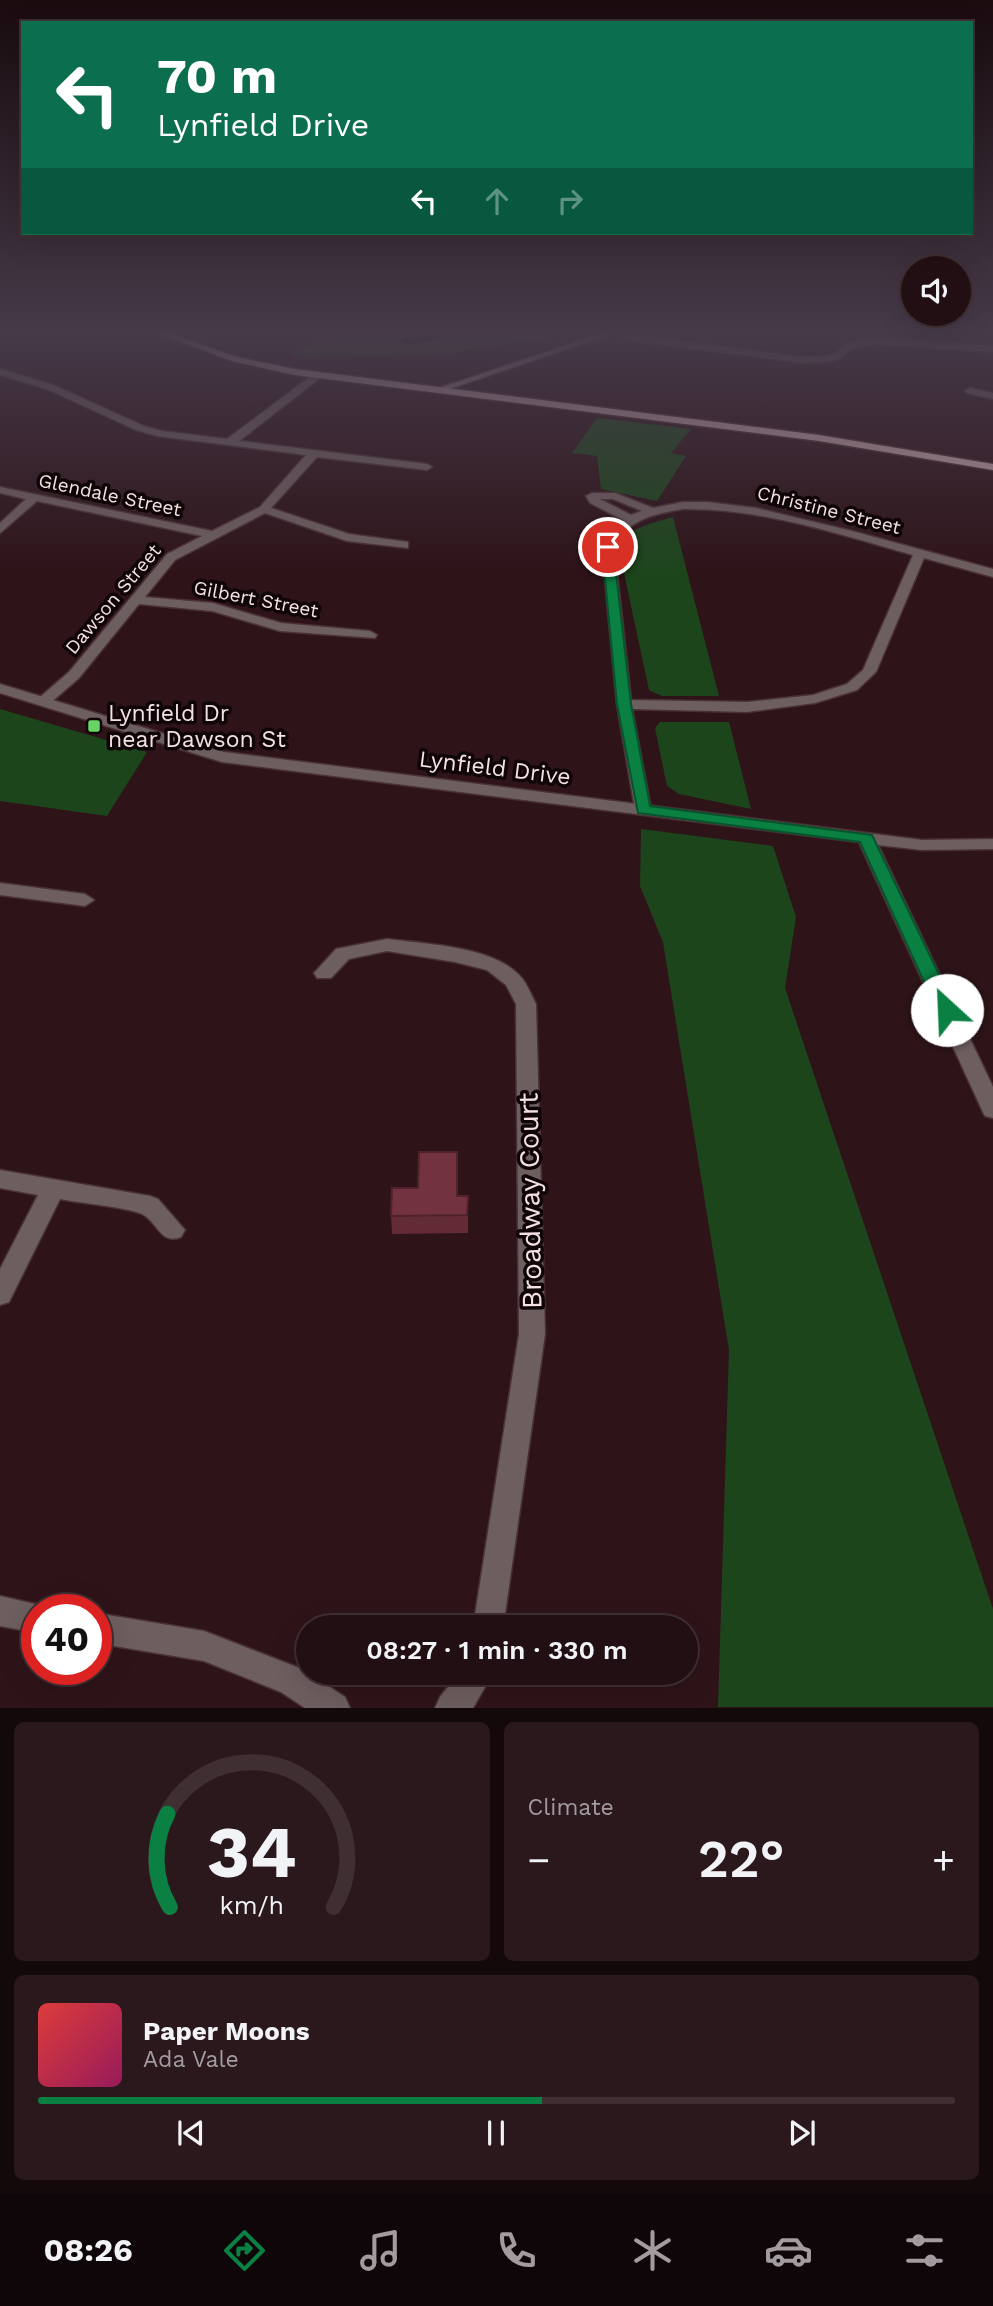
<!DOCTYPE html>
<meta charset="utf-8">
<style>
:root{--surface:#220f13;--page:#2a181c;--text:#f1f3f6;--muted:#a29ca0;--line:#3f2f33;--accent:#0b8043}
body{margin:0;font-family:"Work Sans",sans-serif;background:var(--page);color:var(--text);height:100vh;display:flex;flex-direction:column;font-size:26px;white-space:nowrap}
*{box-sizing:border-box;margin:0}
p{font-size:23px;color:var(--muted)}
.icon{flex:none;width:38px;height:38px;fill:none;stroke:currentColor;stroke-width:2;stroke-linecap:round;stroke-linejoin:round}
.map{position:relative;height:1708px;overflow:hidden}
.panel{display:flex;flex-direction:column;gap:14px;padding:14px;background:#13080a;flex:1}
.panel>*{flex:none}
.hud{position:absolute;left:21px;top:21px;width:952px;height:214px;border-radius:0px;box-shadow:0 7px 28px #0002,0 0 0 2px var(--line);background:#0b6e4f;color:#fff;overflow:hidden}
.tools{position:absolute;left:901px;top:256px;display:grid;gap:14px}
.tools a{display:grid;place-items:center;width:70px;height:70px;border-radius:50%;background:var(--surface);box-shadow:0 7px 28px #0002,0 0 0 2px var(--line);font-size:35px}
.speed{position:absolute;left:21px;top:1594px;display:flex;gap:14px;font-size:35px;font-weight:700;text-align:center}
.speed>*{display:grid;place-content:center;width:91px;height:91px;border-radius:50%;background:var(--surface);box-shadow:0 7px 28px #0002,0 0 0 2px var(--line);line-height:1}
.speed .limit{border:10px solid #d22;background:#fff;color:#111}
.pin{position:absolute;display:grid;place-items:center;width:60px;height:60px;color:#fff;margin:-30px;border:4px solid #fff;border-radius:50%;box-shadow:0 2px 7px #0007}
.me{position:absolute;width:77px;margin:-38px;rotate:335deg;stroke-linejoin:round;filter:drop-shadow(0 0 5px #0008)}
.turn{display:flex;align-items:center;gap:24px;height:147px;padding:0 21px;font-size:32px}
.turn .icon{width:91px;height:91px;stroke-width:2.5}
.turn b{display:block;font-size:49px;line-height:60px}
.lanes{display:flex;align-items:center;height:66px;padding:0 21px;background:#0003;justify-content:center;gap:35px;direction:ltr}
.lanes .off{opacity:.35}
.big{font-size:52px;font-weight:600;line-height:1.1}
.panel .widget{flex:1;display:flex;flex-direction:column;justify-content:center;gap:10px;min-width:0;padding:0 24px;border-radius:10px;background:var(--page)}
.panel .dial{align-items:center;gap:0}
.dial svg{height:182px;overflow:visible;fill:none;stroke:var(--line);stroke-width:7;stroke-linecap:round;text-anchor:middle}
.dial text{fill:var(--text);stroke:none}
.song{display:flex;align-items:center;gap:21px}
.cover{width:84px;height:84px;border-radius:10px;background:linear-gradient(135deg,hsl(0 70% 55%),hsl(330 70% 35%))}
.played{height:7px;border-radius:4px;background:linear-gradient(90deg,var(--accent) 55%,var(--line) 55%)}
.keys{display:flex;justify-content:space-around;direction:ltr}
.heat{display:flex;justify-content:space-between;align-items:center;font-size:38px;direction:ltr}
.panel .tiles{flex:1;display:grid;gap:14px;grid-template-columns:1fr 1fr}
.widget:last-child{grid-column:span 2}
.trip{position:absolute;left:296px;top:1615px;width:402px;height:70px;border-radius:35px;background:var(--surface);box-shadow:0 7px 28px #0002,0 0 0 2px var(--line);font-weight:600;line-height:70px;text-align:center}
.tab-bar{display:flex;height:112px;justify-content:space-around;align-items:center;background:#0e0608;color:var(--muted)}
.tab-bar .icon{width:49px;height:49px}
.tab-bar .active{color:var(--accent)}
.tab-bar b{font-size:32px;color:var(--text)}
.map>svg:first-child{display:block}
.green{fill:#1d451c}
.water{fill:#000800;stroke:#4a4944;stroke-width:2}
.lines{fill:none;stroke-linecap:round;stroke-linejoin:round}
.minor-casing{stroke:#4a3135;stroke-width:3}
.tertiary-casing{stroke:#4a3135;stroke-width:3}
.secondary-casing{stroke:#4a3135;stroke-width:3}
.primary-casing{stroke:#4a3135;stroke-width:3}
.minor{fill:#6d5e5f;fill-rule:evenodd}
.tertiary{fill:#6d5e5f;fill-rule:evenodd}
.secondary{fill:#9a8385;fill-rule:evenodd}
.primary{fill:#be9fa3;fill-rule:evenodd}
.wall{fill:#622b36}
.building{fill:#72323f;stroke:#50232c;stroke-width:2}
.route{fill:#0b8043;stroke:#07532c;stroke-width:2}
.poi-dot{fill:#68d465;stroke:#0f0506;stroke-width:2.5}
.labels{text-anchor:middle;dominant-baseline:central;stroke-width:7;stroke-linejoin:round;paint-order:stroke}
.far-street-label{font-size:19px;fill:#f5e1e3;stroke:#0f0506}
.poi-label{font-size:23px;fill:#f5e1e3;stroke:#0f0506;text-anchor:start}
.street-label{font-size:23px;fill:#f5e1e3;stroke:#0f0506}
.near-street-label{font-size:28px;fill:#f5e1e3;stroke:#0f0506}
</style>
<div class="map">
<svg width="993" height="1708" viewBox="0 0 993 1708">
<rect width="100%" height="100%" fill="#2e1419"/>
<!-- green -->
<path class="green" d="M343,333H547L551,336L442,355L298,357L292,353Z
M597,418L691,429L671,453L686,456L657,501L601,489L597,456L572,453Z
M673,517L719,696H662L649,690L618,545C632,527 652,523 673,517Z
M0,709L147,752L107,816L0,801Z
M660,722H729L751,809L679,794L667,786L655,728Z
M641,829L773,846L796,917L785,988L993,1609V1707H718L729,1350L663,942L640,886Z"/>
<!-- water -->
<path class="water" d="M434,333H481L482,334L406,346L395,339Z"/>
<g class="lines">
<!-- minor casing -->
<g class="minor-casing">
<path id="minor" d="M613,333L805,357L827,356L835,354L845,344L877,338L993,346V352L877,344L851,348L841,358L831,361L805,363L634,341Z
M0,369L53,385L144,426L162,431L227,439L314,374H320V378L239,441L427,464L432,467L427,470L317,457L271,508L349,534L408,542V548L347,541L265,513L175,560L145,597L213,603L281,623L370,631L377,635L375,638L280,631L212,611L139,604L79,678L49,704H39L37,701L39,698L69,672L167,554L202,536L37,501L0,533V523L26,499L0,493V487L212,531L260,507L306,455L157,436L136,430L47,389L0,375Z
M970,388L993,393V399L967,393L965,391Z
M592,493H615L653,508L683,502H707L756,508L852,531L993,569V577L924,558L876,672L857,690L815,703L747,712L632,709L651,809L643,814L635,809L617,704L602,547L623,520L590,503L586,496ZM600,499H613L642,511L631,515ZM683,509C761,508 838,534 913,555L863,670L847,684L813,695L747,702L631,700L614,547C628,519 654,514 683,509Z
M0,883L85,894L94,900L85,906L0,895Z
M387,939C425,944 493,946 520,976C527,983 531,995 536,1004L545,1334L503,1628H473L519,1334L516,1004L506,985L487,970L455,962L387,951L349,959L331,978H317L314,973L336,949Z
M0,1170L150,1196L158,1199L185,1230L181,1237C160,1245 158,1222 142,1214C126,1207 79,1203 60,1199L9,1302L0,1305V1269L38,1195L0,1188Z
M0,1596L48,1607L49,1610H37V1633L0,1626Z
M96,1613L204,1631L302,1669L345,1697L350,1708H305L281,1692L204,1661L96,1643Z
M459,1673H493L473,1708H435L440,1697Z"/>
</g>
<!-- tertiary casing -->
<g class="tertiary-casing">
<path id="tertiary" d="M0,684L224,752L922,840L993,839V849L922,850L878,845L993,1087V1118L985,1116L982,1110L859,842L222,762L0,693Z"/>
</g>
<!-- secondary casing -->
<g class="secondary-casing">
<path id="secondary" d="M602,333H615L441,392L433,390Z"/>
</g>
<!-- primary casing -->
<g class="primary-casing">
<path id="primary" d="M157,333H169L237,357L295,369L819,435L993,464V470L819,441L295,375L232,361Z"/>
</g>
<!-- minor -->
<use href="#minor" class="minor"/>
<!-- tertiary -->
<use href="#tertiary" class="tertiary"/>
<!-- secondary -->
<use href="#secondary" class="secondary"/>
<!-- primary -->
<use href="#primary" class="primary"/>
</g>
<!-- wall -->
<path class="wall" d="M458,1169L457,1196H468V1233L392,1234L391,1216L418,1188Z"/>
<!-- building -->
<path class="building" d="M419,1152H457V1196H468L467,1215L391,1216L392,1188H418Z"/>
<!-- sky -->
<linearGradient id="sky" x2="0" y2="1"><stop stop-color="#190b0e"/><stop offset="0.58" stop-color="#463a49"/><stop offset="1" stop-color="#463a49" stop-opacity="0"/></linearGradient>
<rect width="993" height="572" fill="url(#sky)"/>
<!-- route -->
<path class="route" d="M608,544L613,547L631,704L650,806L872,835L956,1010L953,1015H940L937,1010L860,842L638,813L617,704L602,547Z"/>
<!-- markers -->
<rect class="poi-dot" x="87" y="719" width="14" height="14" rx="3.5"/>
<g class="labels">
<!-- far-street labels -->
<g class="far-street-label">
<text transform="translate(110 495) rotate(12)">Glendale Street</text>
<text transform="translate(829 510) rotate(14)">Christine Street</text>
<text transform="translate(113 599) rotate(-50)">Dawson Street</text>
<text transform="translate(256 599) rotate(11)">Gilbert Street</text>
</g>
<!-- poi labels -->
<g class="poi-label">
<text x="108" y="713">Lynfield Dr<tspan x="108" dy="26">near Dawson St</tspan></text>
</g>
<!-- street labels -->
<g class="street-label">
<text transform="translate(495 768) rotate(7)">Lynfield Drive</text>
</g>
<!-- near-street labels -->
<g class="near-street-label">
<text transform="translate(530 1201) rotate(-91)">Broadway Court</text>
</g>
</g>
</svg>
<div class="tools">
<a><svg class="icon" aria-label="sound" viewBox="0 0 24 24"><path d="M4 9h4l5-4v14l-5-4H4zM17 9q2 3 0 6"/></svg></a>
</div>
<div class="speed"><div class="limit">40</div></div>
<div class="pin" style="left:608px;top:547px;background:#d93025"><svg class="icon" aria-label="arrive" viewBox="0 0 24 24"><path d="M6 21V4h12l-3 4 3 4H6"/></svg></div>
<svg class="me" style="left:947px;top:1010px" viewBox="-20 -20 40 40"><circle r="19" fill="#fff"/><path d="M0-13L10 11 0 6-10 11z" fill="#0b8043"/></svg>
<div class="trip">08:27 · 1 min · 330 m</div>
<div class="hud">
<div class="turn"><svg class="icon" aria-label="left" viewBox="0 0 24 24"><path d="M17 20v-9H6M10 6l-5 5 5 5"/></svg><div><b>70 m</b>Lynfield Drive</div></div>
<div class="lanes"><svg class="icon" aria-label="left" viewBox="0 0 24 24"><path d="M17 20v-9H6M10 6l-5 5 5 5"/></svg><svg class="icon off" aria-label="ahead" viewBox="0 0 24 24"><path d="M12 20V5M6 11l6-6 6 6"/></svg><svg class="icon off" aria-label="right" viewBox="0 0 24 24"><path d="M7 20v-9h11M14 6l5 5-5 5"/></svg></div>
</div>
</div>
<section class="panel">
<div class="tiles">
<div class="widget dial"><svg viewBox="0 0 100 80">
<path d="M14 69A42 42 0 1 1 86 69"/>
<path d="M14 69A42 42 0 0 1 13 28" stroke="#0b8043"/>
<text x="50" y="56" font-size="32" font-weight="700">34</text>
<text x="50" y="72" font-size="11">km/h</text>
</svg></div>
<div class="widget"><p>Climate</p>
<div class="heat"><a>−</a><b class="big">22°</b><a>+</a></div>
</div>
<div class="widget">
<div class="song"><i class="cover"></i><div><b>Paper Moons</b><p>Ada Vale</p></div></div>
<div class="played"></div>
<div class="keys"><svg class="icon" aria-label="previous" viewBox="0 0 24 24"><path d="M18 5L8 12l10 7zM5 5v14"/></svg><svg class="icon" aria-label="pause" viewBox="0 0 24 24"><path d="M8 5v14M16 5v14"/></svg><svg class="icon" aria-label="next" viewBox="0 0 24 24"><path d="M6 5l10 7-10 7zM19 5v14"/></svg></div>
</div>
</div>
</section>
<nav class="tab-bar">
<b>08:26</b>
<svg class="icon active" aria-label="directions" viewBox="0 0 24 24"><path d="M12 3l9 9-9 9-9-9zM9 14v-3h6M13 9l2 2-2 2"/></svg>
<svg class="icon" aria-label="music" viewBox="0 0 24 24"><path d="M9 18V5l10-2v13"/><circle cx="6" cy="18" r="3"/><circle cx="16" cy="16" r="3"/></svg>
<svg class="icon" aria-label="phone" viewBox="0 0 24 24"><path d="M5 4h4l2 5-3 2q2 4 5 5l2-3 5 2v4C11 20 4 13 5 4z"/></svg>
<svg class="icon" aria-label="climate" viewBox="0 0 24 24"><path d="M12 3v18M4 7l16 10M4 17L20 7"/></svg>
<svg class="icon" aria-label="car" viewBox="0 0 24 24"><path d="M5 17H2v-5l4-1 3-4h7l3 4 3 1v5h-3M9 17h6M6 11h13"/><circle cx="7" cy="17" r="2"/><circle cx="17" cy="17" r="2"/></svg>
<svg class="icon" aria-label="filters" viewBox="0 0 24 24"><path d="M4 7h16M4 17h16"/><circle cx="9" cy="7" r="2"/><circle cx="15" cy="17" r="2"/></svg>
</nav>
